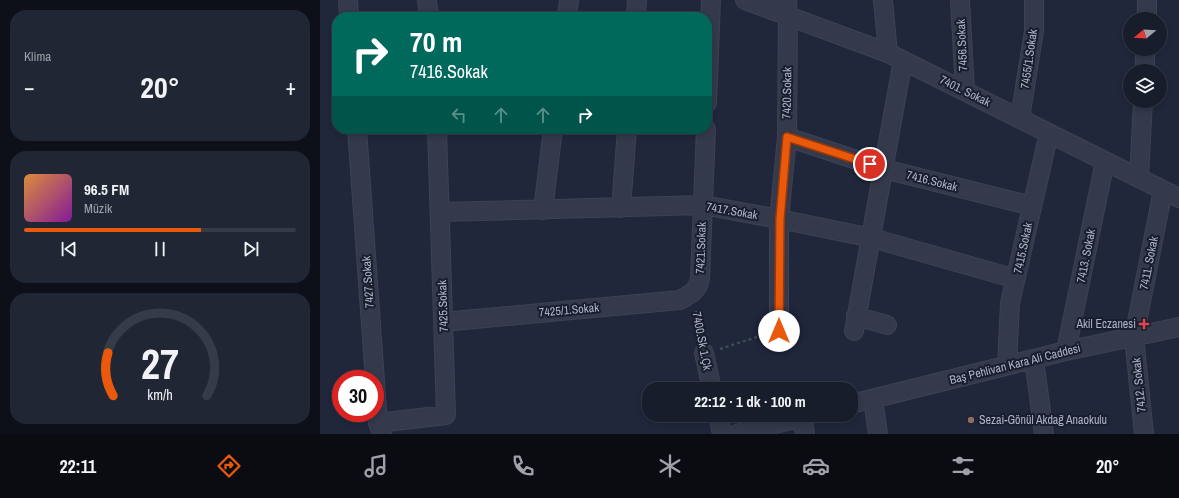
<!DOCTYPE html>
<html lang="tr">
<meta charset="utf-8">
<style>
:root{--surface:#181d2c;--page:#212634;--text:#f1f3f6;--muted:#9fa2a9;--line:#363b48;--accent:#ea580c}
body{margin:0;font-family:"Archivo Narrow",sans-serif;background:var(--page);color:var(--text);height:100vh;display:flex;flex-direction:column;font-size:15px;white-space:nowrap}
*{box-sizing:border-box;margin:0}
p{font-size:13px;color:var(--muted)}
.icon{flex:none;width:22px;height:22px;fill:none;stroke:currentColor;stroke-width:2;stroke-linecap:round;stroke-linejoin:round}
.map{position:relative;flex:1;overflow:hidden}
.panel{display:flex;flex-direction:column;gap:10px;padding:10px;background:#0d1018;width:320px}
.panel>*{flex:none}
.top-card{position:absolute;left:12px;top:12px;width:380px;height:122px;border-radius:16px;box-shadow:0 2px 6px #0003,0 0 0 1px var(--line);background:#00695c;color:#fff;overflow:hidden}
.needle{width:26px;rotate:252deg}
.fabs{position:absolute;left:803px;top:12px;display:grid;gap:8px}
.fabs a{display:grid;place-items:center;width:44px;height:44px;border-radius:50%;background:var(--surface);box-shadow:0 2px 6px #0003,0 0 0 1px var(--line);font-size:20px}
.speed{position:absolute;left:12px;top:370px;display:flex;gap:8px;font-size:20px;font-weight:700;text-align:center}
.speed>*{display:grid;place-content:center;width:52px;height:52px;border-radius:50%;background:var(--surface);box-shadow:0 2px 6px #0003,0 0 0 1px var(--line);line-height:1}
.speed .limit{border:6px solid #d22;background:#fff;color:#111}
.pin{position:absolute;display:grid;place-items:center;width:34px;height:34px;color:#fff;margin:-17px;border:2px solid #fff;border-radius:50%;box-shadow:0 1px 4px #0007}
.me{position:absolute;width:44px;margin:-22px;rotate:0deg;stroke-linejoin:round;filter:drop-shadow(0 0 3px #0008)}
.turn{display:flex;align-items:center;gap:14px;height:84px;padding:0 12px;font-size:18px}
.turn .icon{width:52px;height:52px;stroke-width:2.5}
.turn b{display:block;font-size:28px;line-height:34px}
.lanes{display:flex;align-items:center;height:38px;padding:0 12px;background:#0003;justify-content:center;gap:20px;direction:ltr}
.lanes .off{opacity:.35}
.big{font-size:30px;font-weight:800;line-height:1.1}
.panel .widget{flex:1;display:flex;flex-direction:column;justify-content:center;gap:6px;min-width:0;padding:0 14px;border-radius:16px;background:var(--page)}
.panel .dial{align-items:center;gap:0}
.dial svg{height:104px;overflow:visible;fill:none;stroke:var(--line);stroke-width:7;stroke-linecap:round;text-anchor:middle}
.dial text{fill:var(--text);stroke:none}
.song{display:flex;align-items:center;gap:12px}
.cover{width:48px;height:48px;border-radius:6px;background:linear-gradient(135deg,hsl(30 70% 55%),hsl(290 70% 35%))}
.played{height:4px;border-radius:2px;background:linear-gradient(90deg,var(--accent) 65%,var(--line) 65%)}
.keys{display:flex;justify-content:space-around;direction:ltr}
.heat{display:flex;justify-content:space-between;align-items:center;font-size:22px;direction:ltr}
.trip{position:absolute;left:322px;top:382px;width:216px;height:40px;border-radius:16px;background:var(--surface);box-shadow:0 2px 6px #0003,0 0 0 1px var(--line);font-weight:800;line-height:40px;text-align:center}
.tabs{display:flex;height:64px;justify-content:space-around;align-items:center;background:#0a0c12;color:var(--muted)}
.tabs .icon{width:28px;height:28px}
.tabs .active{color:var(--accent)}
.tabs b{font-size:18px;color:var(--text)}
main{display:flex;flex:1;min-height:0}
.map>svg:first-child{display:block}
.lines{fill:none;stroke-linecap:round;stroke-linejoin:round}
.minor-casing{stroke:#3d4254;stroke-width:20}
.path{stroke:#3b4d54;stroke-width:2.5;stroke-dasharray:3 3;stroke-linecap:butt}
.minor{stroke:#34394b;stroke-width:18}
.route-casing{stroke:#983908;stroke-width:10}
.route{stroke:#ea580c;stroke-width:7}
.health-dot{fill:#e0444e;stroke:#191e2f;stroke-width:1.5}
.education-dot{fill:#8d6e63;stroke:#191e2f;stroke-width:1.5}
.labels{text-anchor:middle;dominant-baseline:central;stroke-width:4;stroke-linejoin:round;paint-order:stroke}
.street-label{font-size:12px;fill:#afb4c7;stroke:#191e2f}
.poi-label{font-size:12px;fill:#afb4c7;stroke:#191e2f;text-anchor:end}
</style>
<main>
<section class="panel">
<div class="widget"><p>Klima</p>
<div class="heat"><a>−</a><b class="big">20°</b><a>+</a></div>
</div>
<div class="widget">
<div class="song"><i class="cover"></i><div><b>96.5 FM</b><p>Müzik</p></div></div>
<div class="played"></div>
<div class="keys"><svg class="icon" aria-label="previous" viewBox="0 0 24 24"><path d="M18 5L8 12l10 7zM5 5v14"/></svg><svg class="icon" aria-label="pause" viewBox="0 0 24 24"><path d="M8 5v14M16 5v14"/></svg><svg class="icon" aria-label="next" viewBox="0 0 24 24"><path d="M6 5l10 7-10 7zM19 5v14"/></svg></div>
</div>
<div class="widget dial"><svg viewBox="0 0 100 80">
<path d="M14 69A42 42 0 1 1 86 69"/>
<path d="M14 69A42 42 0 0 1 10 36" stroke="#ea580c"/>
<text x="50" y="56" font-size="32" font-weight="700">27</text>
<text x="50" y="72" font-size="11">km/h</text>
</svg></div>
</section>
<div class="map">
<svg width="859" height="434" viewBox="0 0 859 434">
<rect width="100%" height="100%" fill="#20273b"/>
<g class="lines">
<!-- minor casing -->
<g class="minor-casing">
<path id="minor" d="M28,0L29,17
M107,0L109,17
M425,0L568,53L859,198
M563,0L568,53
M640,0L645,91
M247,17L249,0
M316,17L317,0
M827,19V0
M825,71V49
M387,103L391,0
M700,118L714,31V0
M37,129L58,423L62,433
M467,137L564,169L712,206
M819,178L823,101
M301,208L307,129
M223,210L233,129
M120,212L383,205L459,219L552,238L696,279
M536,316L567,325
M123,322L360,300C371,294 378,291 380,278L386,129
M459,331V219L467,137L468,16L467,0
M534,331L583,60
M746,351L785,161
M384,353L392,389
M714,359L724,434
M687,365L690,303L729,133
M553,399L558,434
M531,404L746,351L859,327
M398,415L402,434
M482,417L485,434
M58,423L126,415L117,129
M417,434L489,415
M824,434L814,337L843,190"/>
</g>
<!-- path -->
<path class="path" d="M376,311L381,337
M400,349L443,335"/>
<!-- minor -->
<use href="#minor" class="minor"/>
</g>
<g class="lines">
<!-- route casing -->
<g class="route-casing">
<path id="route" d="M459,331L460,219L467,137L550,164"/>
</g>
<!-- route -->
<use href="#route" class="route"/>
</g>
<!-- markers -->
<path class="health-dot" d="M822 318h4v4h4v4h-4v4h-4v-4h-4v-4h4z"/>
<circle class="education-dot" cx="651" cy="420" r="4"/>
<g class="labels">
<!-- street labels -->
<g class="street-label">
<text transform="translate(642 45) rotate(-93)">7456.Sokak</text>
<text transform="translate(709 59) rotate(-82)">7455/1.Sokak</text>
<text transform="translate(645 91) rotate(26)">7401. Sokak</text>
<text transform="translate(467 93) rotate(-89)">7420.Sokak</text>
<text transform="translate(612 181) rotate(14)">7416.Sokak</text>
<text transform="translate(412 211) rotate(10)">7417.Sokak</text>
<text transform="translate(381 248) rotate(-88)">7421.Sokak</text>
<text transform="translate(703 248) rotate(-78)">7415.Sokak</text>
<text transform="translate(766 256) rotate(-79)">7413. Sokak</text>
<text transform="translate(829 263) rotate(-79)">7411. Sokak</text>
<text transform="translate(48 282) rotate(-94)">7427.Sokak</text>
<text transform="translate(123 306) rotate(-92)">7425.Sokak</text>
<text transform="translate(249 310) rotate(-5)">7425/1.Sokak</text>
<text transform="translate(382 341) rotate(79)">7400.Sk 1.Çk</text>
<text transform="translate(695 364) rotate(-14)">Baş Pehlivan Kara Ali Caddesi</text>
<text transform="translate(819 385) rotate(-96)">7412. Sokak</text>
</g>
<!-- poi labels -->
<g class="poi-label">
<text x="816" y="324">Akil Eczanesi</text>
<text x="659" y="420" text-anchor="start">Sezai-Gönül Akdağ Anaokulu</text>
</g>
</g>
</svg>
<div class="fabs">
<a><svg class="needle" viewBox="-14 -14 28 28"><path d="M0-13l5 13h-10z" fill="#e53935"/><path d="M0 13l5-13h-10z" fill="#9fa2a9"/></svg></a>
<a><svg class="icon" aria-label="layers" viewBox="0 0 24 24"><path d="M12 4l9 5-9 5-9-5zM3 14l9 5 9-5"/></svg></a>
</div>
<div class="speed"><div class="limit">30</div></div>
<div class="pin" style="left:550px;top:164px;background:#d93025"><svg class="icon" aria-label="arrive" viewBox="0 0 24 24"><path d="M6 21V4h12l-3 4 3 4H6"/></svg></div>
<svg class="me" style="left:459px;top:331px" viewBox="-20 -20 40 40"><circle r="19" fill="#fff"/><path d="M0-13L10 11 0 6-10 11z" fill="#ea580c"/></svg>
<div class="trip">22:12 · 1 dk · 100 m</div>
<div class="top-card">
<div class="turn"><svg class="icon" aria-label="right" viewBox="0 0 24 24"><path d="M7 20v-9h11M14 6l5 5-5 5"/></svg><div><b>70 m</b>7416.Sokak</div></div>
<div class="lanes"><svg class="icon off" aria-label="left" viewBox="0 0 24 24"><path d="M17 20v-9H6M10 6l-5 5 5 5"/></svg><svg class="icon off" aria-label="ahead" viewBox="0 0 24 24"><path d="M12 20V5M6 11l6-6 6 6"/></svg><svg class="icon off" aria-label="ahead" viewBox="0 0 24 24"><path d="M12 20V5M6 11l6-6 6 6"/></svg><svg class="icon" aria-label="right" viewBox="0 0 24 24"><path d="M7 20v-9h11M14 6l5 5-5 5"/></svg></div>
</div>
</div>
</main>
<nav class="tabs">
<b>22:11</b>
<svg class="icon active" aria-label="directions" viewBox="0 0 24 24"><path d="M12 3l9 9-9 9-9-9zM9 14v-3h6M13 9l2 2-2 2"/></svg>
<svg class="icon" aria-label="music" viewBox="0 0 24 24"><path d="M9 18V5l10-2v13"/><circle cx="6" cy="18" r="3"/><circle cx="16" cy="16" r="3"/></svg>
<svg class="icon" aria-label="phone" viewBox="0 0 24 24"><path d="M5 4h4l2 5-3 2q2 4 5 5l2-3 5 2v4C11 20 4 13 5 4z"/></svg>
<svg class="icon" aria-label="climate" viewBox="0 0 24 24"><path d="M12 3v18M4 7l16 10M4 17L20 7"/></svg>
<svg class="icon" aria-label="car" viewBox="0 0 24 24"><path d="M5 17H2v-5l4-1 3-4h7l3 4 3 1v5h-3M9 17h6M6 11h13"/><circle cx="7" cy="17" r="2"/><circle cx="17" cy="17" r="2"/></svg>
<svg class="icon" aria-label="filters" viewBox="0 0 24 24"><path d="M4 7h16M4 17h16"/><circle cx="9" cy="7" r="2"/><circle cx="15" cy="17" r="2"/></svg>
<b>20°</b>
</nav>
